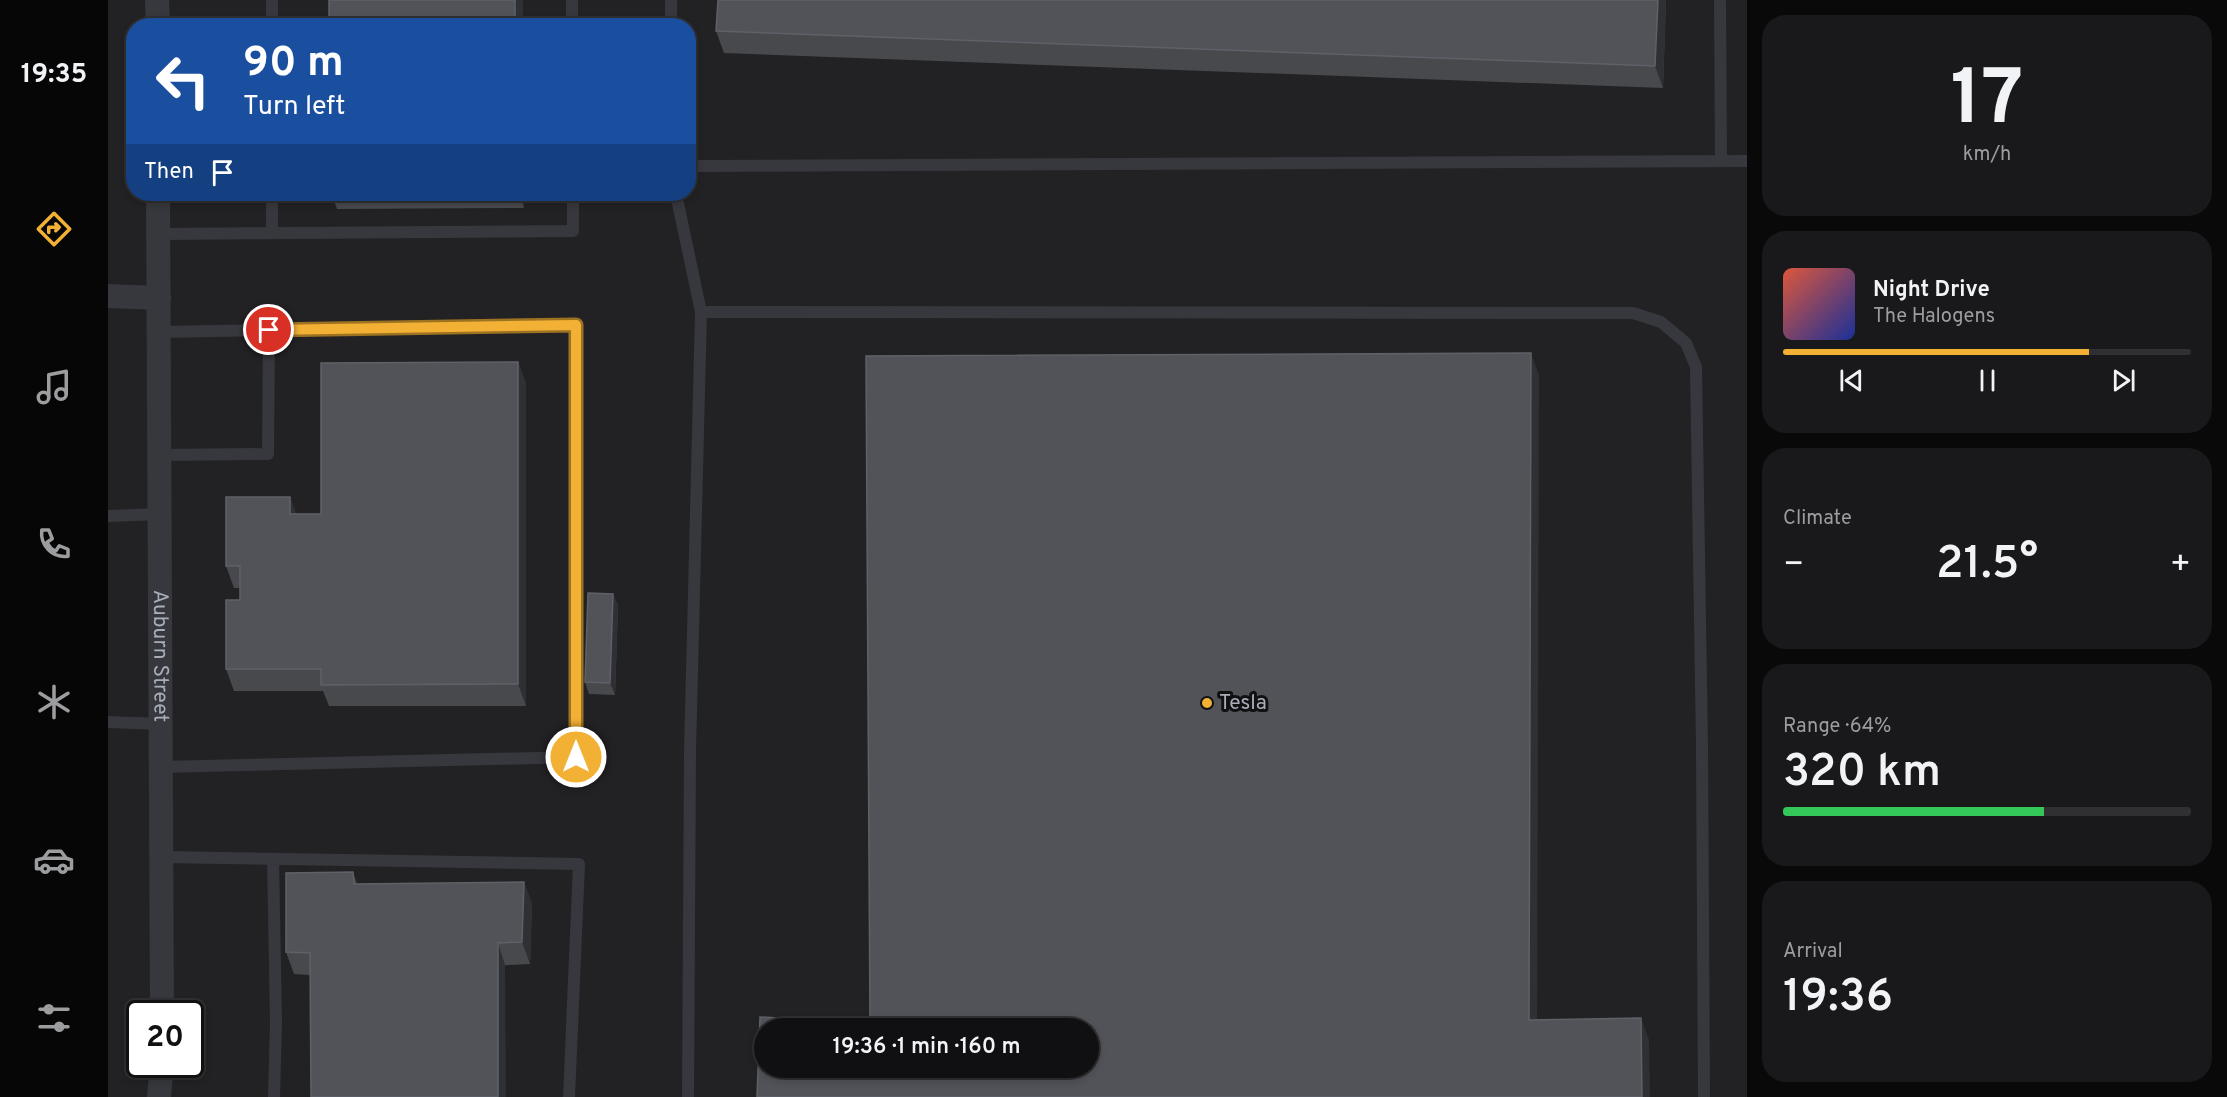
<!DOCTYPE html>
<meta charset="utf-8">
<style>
:root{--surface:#101012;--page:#19191b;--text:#f1f3f6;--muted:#9c9d9f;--line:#303032;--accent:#f2b134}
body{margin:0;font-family:Overpass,sans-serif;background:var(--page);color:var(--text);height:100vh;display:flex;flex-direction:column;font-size:22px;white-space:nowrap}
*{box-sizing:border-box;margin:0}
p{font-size:20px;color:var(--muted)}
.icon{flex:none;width:33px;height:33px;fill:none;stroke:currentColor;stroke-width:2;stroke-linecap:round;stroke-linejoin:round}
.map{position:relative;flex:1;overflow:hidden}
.panel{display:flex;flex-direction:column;gap:15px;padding:15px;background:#09090a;width:480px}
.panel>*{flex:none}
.top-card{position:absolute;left:18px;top:18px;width:570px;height:183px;border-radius:24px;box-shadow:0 3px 9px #0003,0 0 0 2px var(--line);background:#1a4fa0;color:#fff;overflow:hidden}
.speed{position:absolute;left:18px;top:1000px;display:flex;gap:12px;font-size:30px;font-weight:700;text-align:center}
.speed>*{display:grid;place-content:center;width:78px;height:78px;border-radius:50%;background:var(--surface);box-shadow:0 3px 9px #0003,0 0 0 2px var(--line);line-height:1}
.speed .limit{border:3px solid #111;border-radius:9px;background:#fff;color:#111}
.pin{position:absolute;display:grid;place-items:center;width:51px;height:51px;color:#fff;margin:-26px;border:3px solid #fff;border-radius:50%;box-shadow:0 2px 6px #0007}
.me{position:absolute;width:66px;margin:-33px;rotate:0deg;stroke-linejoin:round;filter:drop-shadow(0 0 4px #0008)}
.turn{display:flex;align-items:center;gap:21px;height:126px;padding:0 18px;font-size:27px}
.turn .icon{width:78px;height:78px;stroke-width:2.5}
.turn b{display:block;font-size:42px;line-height:51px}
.then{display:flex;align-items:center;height:57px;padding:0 18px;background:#0003;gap:12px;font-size:22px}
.big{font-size:45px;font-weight:600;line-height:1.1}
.panel .tile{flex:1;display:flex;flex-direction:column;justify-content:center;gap:9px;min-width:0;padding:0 21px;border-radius:24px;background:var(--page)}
.panel .dial{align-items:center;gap:0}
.dial b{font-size:78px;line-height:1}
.song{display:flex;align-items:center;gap:18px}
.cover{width:72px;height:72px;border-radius:9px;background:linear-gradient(135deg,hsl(10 70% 55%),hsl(230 70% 35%))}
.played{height:6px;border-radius:3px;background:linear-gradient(90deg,var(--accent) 75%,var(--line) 75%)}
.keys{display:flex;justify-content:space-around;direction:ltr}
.heat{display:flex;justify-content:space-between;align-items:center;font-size:33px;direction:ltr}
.charge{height:9px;border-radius:4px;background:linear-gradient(90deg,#34c759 64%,var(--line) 0)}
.trip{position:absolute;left:646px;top:1018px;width:345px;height:60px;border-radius:30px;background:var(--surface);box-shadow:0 3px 9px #0003,0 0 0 2px var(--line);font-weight:600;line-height:60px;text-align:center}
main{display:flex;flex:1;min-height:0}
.tabs{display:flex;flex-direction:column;width:108px;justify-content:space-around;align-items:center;background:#060607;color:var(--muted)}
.tabs .icon{width:42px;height:42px}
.tabs .active{color:var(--accent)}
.tabs b{font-size:27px;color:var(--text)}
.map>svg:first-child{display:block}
.built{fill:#222225;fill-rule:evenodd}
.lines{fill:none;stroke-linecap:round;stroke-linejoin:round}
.lane{stroke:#37383d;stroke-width:12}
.street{stroke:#37383d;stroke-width:24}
.wall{fill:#47494d}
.shaded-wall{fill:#2f3033}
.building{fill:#525359;stroke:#5f6168;stroke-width:1.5;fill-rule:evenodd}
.route-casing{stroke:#9d7322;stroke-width:15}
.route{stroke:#f2b134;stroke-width:10}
.poi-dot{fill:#f2b134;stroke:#111113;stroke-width:2}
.labels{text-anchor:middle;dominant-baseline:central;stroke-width:6;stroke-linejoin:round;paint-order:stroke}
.street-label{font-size:21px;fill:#a8adb8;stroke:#111113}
.poi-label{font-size:21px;fill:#a8adb8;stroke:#111113;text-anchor:start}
</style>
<main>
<nav class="tabs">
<b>19:35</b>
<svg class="icon active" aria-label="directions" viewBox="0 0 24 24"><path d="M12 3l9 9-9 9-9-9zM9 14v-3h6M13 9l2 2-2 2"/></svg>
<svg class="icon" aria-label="music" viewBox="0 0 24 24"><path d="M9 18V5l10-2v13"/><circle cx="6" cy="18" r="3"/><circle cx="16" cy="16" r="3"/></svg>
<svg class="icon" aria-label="phone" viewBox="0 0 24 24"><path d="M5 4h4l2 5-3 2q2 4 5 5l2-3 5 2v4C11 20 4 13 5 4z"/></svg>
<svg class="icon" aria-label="climate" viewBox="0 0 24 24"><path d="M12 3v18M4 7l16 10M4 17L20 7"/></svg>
<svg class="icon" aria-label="car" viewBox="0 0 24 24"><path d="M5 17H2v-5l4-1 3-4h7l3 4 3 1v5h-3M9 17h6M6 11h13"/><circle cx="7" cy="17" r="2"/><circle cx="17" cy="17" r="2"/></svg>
<svg class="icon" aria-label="filters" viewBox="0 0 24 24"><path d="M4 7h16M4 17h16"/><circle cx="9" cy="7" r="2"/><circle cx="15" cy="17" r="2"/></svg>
</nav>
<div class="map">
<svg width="1639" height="1097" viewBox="0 0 1639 1097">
<rect width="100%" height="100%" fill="#161618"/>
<!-- built -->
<path class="built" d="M0,0H1639V1097H0ZM26,26H580V194H26ZM32,1014H82V1065H32ZM657,1029H981V1068H657Z"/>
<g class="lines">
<!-- lane -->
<path class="lane" d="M464,0V26
M1612,0L1613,160
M164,26V0
M563,26V0
M580,166L1639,161
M568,194L593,312
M164,233V194
M50,234L465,231V194
M51,332L468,325V757L53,767
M52,455L160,454L161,330
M0,516L52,514
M0,722L53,724
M53,857L471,864L461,1097
M165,859L168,1022L166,1097
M580,1097L582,752L593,312L1525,313L1553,322L1578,343L1588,367L1594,746L1596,1097"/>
<!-- street -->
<g class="street">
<path d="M49,0L50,26"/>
<path id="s1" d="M50,194L54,1014"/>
<path d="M0,296L51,298"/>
<path d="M51,1097L54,1065"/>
</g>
</g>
<!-- wall -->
<path class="wall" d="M610,0H1558L1555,88L616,53L608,31Z
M224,194H416V208L229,209Z
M410,362L418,384V706H221L215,691H126L118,669L132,600V588H126L118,566L182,497L188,514H213Z
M505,594L510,606L507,695L481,694L477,682Z
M245,872L249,884L416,882L424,904L422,964L202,975L186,974L178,952Z"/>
<!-- shaded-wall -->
<path class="shaded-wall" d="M407,0H415V26H407Z
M1550,0H1558L1555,88L1547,66Z
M411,194H416V208Z
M1423,353L1431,375L1429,1042L1421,1020Z
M410,362L418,384V706L410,684Z
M182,497L190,519L182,514Z
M505,594L510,606L507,695L502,683Z
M416,882L424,904L422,964L414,942Z
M390,943L397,965L398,1097H390Z
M1533,1018L1541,1040L1542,1097H1534Z"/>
<!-- building -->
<path class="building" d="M221,0H407V26H221Z
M610,0H1550L1547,66L608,31Z
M1423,353L1421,1020L1533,1018L1534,1097H649L652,1017L762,1023L758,356ZM657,1029H981V1068H657Z
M410,362V684L213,685V669H118V600H132V566H118V497H182V514H213V363Z
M480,593L505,594L502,683L477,682Z
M245,872L246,884L416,882L414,942L390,943V1097H203L202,953L178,952V873Z"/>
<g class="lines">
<!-- route casing -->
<g class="route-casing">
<path id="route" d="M161,330L468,325V757"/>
</g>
<!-- route -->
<use href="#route" class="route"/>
</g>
<!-- markers -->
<circle class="poi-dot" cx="1099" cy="703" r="6"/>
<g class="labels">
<!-- street labels -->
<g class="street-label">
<text stroke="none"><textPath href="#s1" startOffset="462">Auburn Street</textPath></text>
</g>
<!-- poi labels -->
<g class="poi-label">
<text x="1111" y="703">Tesla</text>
</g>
</g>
</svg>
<div class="speed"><div class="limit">20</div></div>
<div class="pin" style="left:161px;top:330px;background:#d93025"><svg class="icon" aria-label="arrive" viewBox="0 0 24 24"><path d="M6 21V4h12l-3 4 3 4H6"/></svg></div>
<svg class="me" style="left:468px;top:757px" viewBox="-20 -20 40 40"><circle r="17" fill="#f2b134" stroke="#fff" stroke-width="3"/><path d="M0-11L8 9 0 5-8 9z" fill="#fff"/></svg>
<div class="trip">19:36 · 1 min · 160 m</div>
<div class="top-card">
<div class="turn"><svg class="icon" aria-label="left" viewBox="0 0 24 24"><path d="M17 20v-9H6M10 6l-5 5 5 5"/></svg><div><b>90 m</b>Turn left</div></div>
<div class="then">Then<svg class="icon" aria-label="arrive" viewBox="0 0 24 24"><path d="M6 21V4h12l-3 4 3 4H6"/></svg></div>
</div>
</div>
<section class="panel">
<div class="tile dial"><b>17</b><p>km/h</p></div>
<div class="tile">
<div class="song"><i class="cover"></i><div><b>Night Drive</b><p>The Halogens</p></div></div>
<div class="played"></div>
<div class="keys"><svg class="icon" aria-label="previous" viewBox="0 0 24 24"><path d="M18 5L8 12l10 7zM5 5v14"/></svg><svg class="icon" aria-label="pause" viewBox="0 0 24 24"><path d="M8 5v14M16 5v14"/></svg><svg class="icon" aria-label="next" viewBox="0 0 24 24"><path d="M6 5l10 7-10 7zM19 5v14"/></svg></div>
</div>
<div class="tile"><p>Climate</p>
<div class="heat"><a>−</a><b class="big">21.5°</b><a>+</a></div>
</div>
<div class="tile"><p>Range · 64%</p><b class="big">320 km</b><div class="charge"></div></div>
<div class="tile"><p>Arrival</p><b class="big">19:36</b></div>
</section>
</main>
